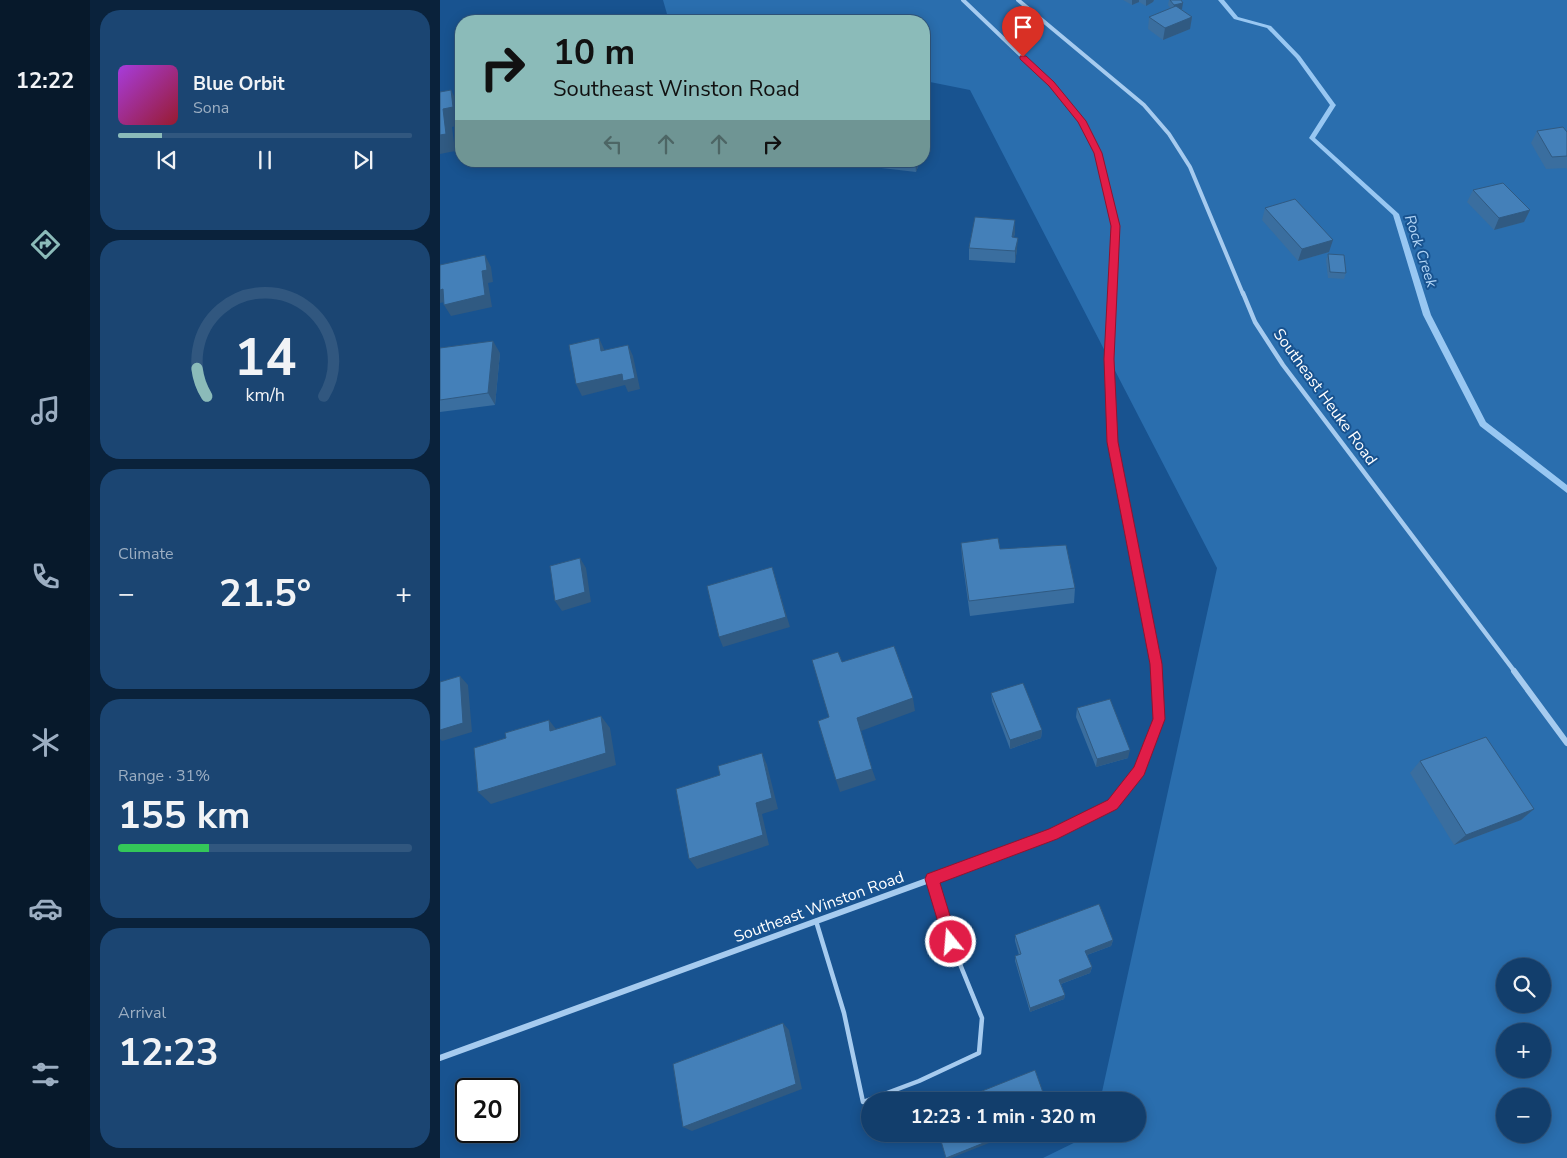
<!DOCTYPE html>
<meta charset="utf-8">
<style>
:root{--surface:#123e6c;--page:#1b4572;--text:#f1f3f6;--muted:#9caec2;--line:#31577f;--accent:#8bbbb9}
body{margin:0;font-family:"Nunito Sans",sans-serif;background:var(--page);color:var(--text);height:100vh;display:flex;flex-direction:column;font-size:19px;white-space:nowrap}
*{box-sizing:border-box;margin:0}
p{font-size:16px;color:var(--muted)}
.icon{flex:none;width:28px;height:28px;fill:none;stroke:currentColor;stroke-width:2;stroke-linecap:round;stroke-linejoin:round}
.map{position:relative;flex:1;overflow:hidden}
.sheet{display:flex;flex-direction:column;gap:10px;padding:10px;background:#0a223b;width:350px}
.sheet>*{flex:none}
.top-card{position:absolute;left:15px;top:15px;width:475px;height:152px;border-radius:20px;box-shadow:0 2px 12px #0003,0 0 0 1px var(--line);background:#8bbbb9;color:#111;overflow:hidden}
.controls{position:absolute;left:1056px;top:958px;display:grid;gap:10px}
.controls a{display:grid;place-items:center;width:55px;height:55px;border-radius:50%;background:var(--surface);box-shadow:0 2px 12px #0003,0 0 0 1px var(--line);font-size:25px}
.speed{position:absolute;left:15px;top:1078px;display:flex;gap:10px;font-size:25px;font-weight:700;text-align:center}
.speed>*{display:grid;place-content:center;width:65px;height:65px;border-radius:50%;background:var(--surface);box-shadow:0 2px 12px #0003,0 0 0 1px var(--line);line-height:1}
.speed .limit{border:2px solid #111;border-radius:8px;background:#fff;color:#111}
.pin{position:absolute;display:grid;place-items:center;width:42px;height:42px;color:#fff;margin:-51px -21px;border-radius:50% 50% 50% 0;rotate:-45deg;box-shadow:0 0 5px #0007}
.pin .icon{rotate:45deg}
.me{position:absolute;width:55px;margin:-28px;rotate:343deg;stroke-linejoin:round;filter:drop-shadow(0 0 4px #0008)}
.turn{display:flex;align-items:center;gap:18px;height:105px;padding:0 15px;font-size:22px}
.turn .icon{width:65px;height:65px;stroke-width:2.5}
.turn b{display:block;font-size:35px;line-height:42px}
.lanes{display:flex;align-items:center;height:48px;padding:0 15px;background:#0003;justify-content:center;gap:25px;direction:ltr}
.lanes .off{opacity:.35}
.big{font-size:38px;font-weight:700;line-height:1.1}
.sheet .widget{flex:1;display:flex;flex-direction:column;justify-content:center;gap:8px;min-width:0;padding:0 18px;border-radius:20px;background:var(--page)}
.sheet .dial{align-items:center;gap:0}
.dial svg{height:130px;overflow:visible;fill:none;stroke:var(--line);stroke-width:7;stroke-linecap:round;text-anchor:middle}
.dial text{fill:var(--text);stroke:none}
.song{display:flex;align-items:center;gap:15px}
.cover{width:60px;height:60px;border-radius:8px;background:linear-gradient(135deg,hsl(280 70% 55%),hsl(350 70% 35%))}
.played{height:5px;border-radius:2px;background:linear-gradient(90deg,var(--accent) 15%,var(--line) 15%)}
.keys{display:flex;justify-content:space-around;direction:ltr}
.heat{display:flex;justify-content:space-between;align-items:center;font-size:28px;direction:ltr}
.charge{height:8px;border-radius:4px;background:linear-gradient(90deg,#34c759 31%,var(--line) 0)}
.trip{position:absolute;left:421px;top:1092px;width:285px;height:50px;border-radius:25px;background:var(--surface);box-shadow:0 2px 12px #0003,0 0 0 1px var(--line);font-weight:700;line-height:50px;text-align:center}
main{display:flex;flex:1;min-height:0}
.tab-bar{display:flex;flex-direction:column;width:90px;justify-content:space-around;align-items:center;background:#07192b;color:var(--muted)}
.tab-bar .icon{width:35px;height:35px}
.tab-bar .on{color:var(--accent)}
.tab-bar b{font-size:22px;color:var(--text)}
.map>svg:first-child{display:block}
.green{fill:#2a6eae;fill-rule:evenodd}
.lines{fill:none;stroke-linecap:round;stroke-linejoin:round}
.stream{fill:#98c7f2;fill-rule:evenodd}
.service{stroke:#a6cbef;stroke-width:4.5}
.minor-far2{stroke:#a6cbef;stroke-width:4}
.minor-far1{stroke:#a6cbef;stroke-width:4.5}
.minor{stroke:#a6cbef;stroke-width:6}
.wall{fill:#3a6e9f}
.shaded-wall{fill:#305a82}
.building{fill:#4480b9;stroke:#305a82}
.route{fill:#e11d48;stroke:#92132f}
.labels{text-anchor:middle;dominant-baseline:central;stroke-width:4;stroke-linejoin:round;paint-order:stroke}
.far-water-label{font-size:15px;font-style:italic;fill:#b2d5f6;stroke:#185390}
.street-label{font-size:16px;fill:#fff;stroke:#185390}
</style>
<main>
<nav class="tab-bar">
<b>12:22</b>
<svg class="icon on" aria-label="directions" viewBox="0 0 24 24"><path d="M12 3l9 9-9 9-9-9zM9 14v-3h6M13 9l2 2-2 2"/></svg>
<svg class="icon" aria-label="music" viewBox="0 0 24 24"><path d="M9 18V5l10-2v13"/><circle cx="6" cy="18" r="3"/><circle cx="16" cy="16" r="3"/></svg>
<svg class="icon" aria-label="phone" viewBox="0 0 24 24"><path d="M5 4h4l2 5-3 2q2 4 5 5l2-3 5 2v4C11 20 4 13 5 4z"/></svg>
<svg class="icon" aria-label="climate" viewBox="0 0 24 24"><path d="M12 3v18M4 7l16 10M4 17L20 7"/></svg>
<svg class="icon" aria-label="car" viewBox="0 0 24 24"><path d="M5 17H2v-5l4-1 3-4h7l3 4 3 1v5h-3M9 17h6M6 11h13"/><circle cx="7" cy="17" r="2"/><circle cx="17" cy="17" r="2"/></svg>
<svg class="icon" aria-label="filters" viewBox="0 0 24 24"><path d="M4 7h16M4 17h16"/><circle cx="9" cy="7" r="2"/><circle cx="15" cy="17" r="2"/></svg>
</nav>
<section class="sheet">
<div class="widget">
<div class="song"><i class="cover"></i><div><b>Blue Orbit</b><p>Sona</p></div></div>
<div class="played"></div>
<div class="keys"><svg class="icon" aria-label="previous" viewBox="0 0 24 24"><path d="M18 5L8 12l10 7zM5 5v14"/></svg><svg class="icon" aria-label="pause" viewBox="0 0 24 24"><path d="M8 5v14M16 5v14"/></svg><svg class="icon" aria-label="next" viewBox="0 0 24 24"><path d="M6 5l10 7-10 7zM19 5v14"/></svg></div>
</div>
<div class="widget dial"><svg viewBox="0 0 100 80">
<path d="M14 69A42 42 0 1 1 86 69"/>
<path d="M14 69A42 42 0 0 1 8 52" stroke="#8bbbb9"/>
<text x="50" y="56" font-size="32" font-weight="700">14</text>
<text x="50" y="72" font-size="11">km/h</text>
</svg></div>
<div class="widget"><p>Climate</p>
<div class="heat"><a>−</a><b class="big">21.5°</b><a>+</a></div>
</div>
<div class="widget"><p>Range · 31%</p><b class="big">155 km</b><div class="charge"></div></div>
<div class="widget"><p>Arrival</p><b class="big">12:23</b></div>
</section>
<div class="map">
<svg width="1127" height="1158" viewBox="0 0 1127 1158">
<rect width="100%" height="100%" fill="#185390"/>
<!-- green -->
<path class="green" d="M223,0H1127V1158H603L652,1134H698V1101H660L777,568L530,90L490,82L484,98V21H229ZM1065,966H1102V1004H1065ZM1065,1031H1102V1069H1065ZM1065,1096H1102V1134H1065Z"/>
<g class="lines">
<!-- stream -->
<path class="stream" d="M778,0H784L798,17L831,26L860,56L895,104L896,105L875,138L959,214L991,315L1046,422L1127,485V493L1040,426L983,315L953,215L869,138L890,105L856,58L827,28L794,19Z"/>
<!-- service -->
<path class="service" d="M376,921L404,1013L423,1102L479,1081L539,1053L542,1018L511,942L492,879"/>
<!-- minor-far2 -->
<path class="minor-far2" d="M523,0L611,84L642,121L658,153L676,226L672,294
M578,0L704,105L729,134L750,167L803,294"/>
<!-- minor-far1 -->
<path class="minor-far1" d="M672,293L669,359L672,443L716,672
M803,293L815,322L843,365L1075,672"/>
<!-- minor -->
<path class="minor" d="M1074,671L1127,743
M0,1058L613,835L673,805L699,770L719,719L716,671"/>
</g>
<!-- wall -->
<path class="wall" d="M683,0H714L713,2L706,6L699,2L692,5Z
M729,0H741L742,9H741L752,17L750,29L723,40L708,29L709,17L731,9L728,5Z
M1097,131L1127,132V170L1126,168L1106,169L1091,143Z
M381,161H480L476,172Z
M1033,190L1090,210L1084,222L1054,230L1027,202Z
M825,208L889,252L858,261L822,220Z
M575,232L574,237L577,249L575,263L529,260V248Z
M888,254L906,273L904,279L888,278L886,260Z
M0,348L60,353L55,405L0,412Z
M521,543L560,549L635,588L634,603L530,616L522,558Z
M551,693L602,730L601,738L570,749L552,701Z
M637,708L688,758L656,767L636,717Z
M980,761L1094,809L1081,820L1014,845L970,773Z
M575,935L673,940L671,946L647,955L652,967L650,973L621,984L625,995L624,999L590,1012L575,961V956L579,955L575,941Z"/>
<!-- shaded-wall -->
<path class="shaded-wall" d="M692,0H699V2L692,5Z
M706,0H714L713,2L706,6Z
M743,3L742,9L733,11L734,5Z
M752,17L750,29L723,40L725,28Z
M11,90L20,108L21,125L12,127L15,151L0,154V135L3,109Z
M475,161H480L476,172Z
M1090,210L1084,222L1054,230L1059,218Z
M575,220V232L572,249V237Z
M578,238L577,249L575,263V251Z
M893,240L889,252L858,261L862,249Z
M45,255L51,267L53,282L48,283L52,307L11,316L4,305L42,271Z
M3,289L10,301L0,303V290Z
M159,338L164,349L166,363L161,351Z
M53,341L60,353L55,405L48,393Z
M188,345L193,356L200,389L188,392L185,385L142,396L136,384Z
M140,558L146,568L151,602L122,611L115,601Z
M332,567L350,627L283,647L279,637Z
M20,676L28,685L32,732L2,741L0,739V730Z
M473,698L475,711L421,731L417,718Z
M161,716L170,728L176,765L51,804L38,792Z
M109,720L119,733L110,731Z
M602,730L601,738L570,749V740Z
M690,750L688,758L656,767L657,759Z
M322,753L327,765L338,809L322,814L329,845L257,869L249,859L316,803Z
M432,769L436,780L400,792L396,780Z
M1094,809L1081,820L1014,845L1026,835Z
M673,940L671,946L644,956L645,951Z
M652,967L650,973L618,985L619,980Z
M625,995L624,999L590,1012V1008Z
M343,1023L349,1030L362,1089L252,1131L243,1127Z
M566,1134H572L511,1158H506Z"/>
<!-- building -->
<path class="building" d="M730,0H741L743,3L734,5Z
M736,6L752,17L725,28L709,17Z
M11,90L13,107L3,109L6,134L0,135V92Z
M1123,127L1127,132V156L1112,157L1097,131Z
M1063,183L1090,210L1059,218L1033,190Z
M855,199L893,240L862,249L825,208Z
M535,217L575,220L572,237L578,238L575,251L529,248Z
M888,254L904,255L906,273L890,272Z
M45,255L47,270L42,271L45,295L4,305L3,289L0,290V265Z
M159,338L161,351L188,345L195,378L183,381L182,374L136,384L129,345Z
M53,341L48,393L0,400V348Z
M558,538L560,549L626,545L635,588L529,601L521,543Z
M140,558L145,592L115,601L110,566Z
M332,567L346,617L279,637L267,586Z
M454,646L473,698L417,718L432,769L396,780L378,721L389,717L372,660L398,652L402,662Z
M20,676L23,723L0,730V682Z
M583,683L602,730L570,740L551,693Z
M670,699L690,750L657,759L637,708Z
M161,716L166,753L38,792L34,748L66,738L65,733L109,720L110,731Z
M1046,737L1094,809L1026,835L980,761Z
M322,753L332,798L316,803L323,835L249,859L236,789L280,775L278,766Z
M659,904L673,940L645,951L652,967L619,980L625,995L590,1008L575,956L581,954L575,935Z
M343,1023L356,1084L243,1127L233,1064Z
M595,1070L606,1101H517Z
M499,1134H566L506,1158Z"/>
<!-- route -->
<path class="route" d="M580,56H586L614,82L646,121L662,153L680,226L674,359L678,442L722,664L725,719L704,775L677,809L617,839L500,883L518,942L516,947L511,949L506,947L504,942L485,879L487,874L609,829L668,800L694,767L713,719L710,664L667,442L664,359L671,226L654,153L638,122L609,86L580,59Z"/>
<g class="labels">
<!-- far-water labels -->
<g class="far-water-label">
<text transform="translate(981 251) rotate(72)">Rock Creek</text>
</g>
<!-- street labels -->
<g class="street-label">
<text transform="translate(885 397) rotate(54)">Southeast Heuke Road</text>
<text transform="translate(379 907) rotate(-20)">Southeast Winston Road</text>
</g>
</g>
</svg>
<div class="controls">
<a><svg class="icon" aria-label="search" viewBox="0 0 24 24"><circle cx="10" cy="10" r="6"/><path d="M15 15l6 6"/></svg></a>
<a>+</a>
<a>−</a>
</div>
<div class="speed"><div class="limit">20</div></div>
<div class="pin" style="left:583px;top:57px;background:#d93025"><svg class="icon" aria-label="arrive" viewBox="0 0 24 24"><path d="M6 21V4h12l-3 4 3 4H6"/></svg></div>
<svg class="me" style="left:511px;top:942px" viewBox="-20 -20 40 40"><circle r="17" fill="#e11d48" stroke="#fff" stroke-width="3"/><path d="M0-11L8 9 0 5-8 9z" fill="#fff"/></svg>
<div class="trip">12:23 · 1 min · 320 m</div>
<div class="top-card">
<div class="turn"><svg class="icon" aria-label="right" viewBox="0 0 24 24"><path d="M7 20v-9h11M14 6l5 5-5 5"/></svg><div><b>10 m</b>Southeast Winston Road</div></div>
<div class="lanes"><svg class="icon off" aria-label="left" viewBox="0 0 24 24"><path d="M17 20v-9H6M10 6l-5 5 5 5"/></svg><svg class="icon off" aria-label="ahead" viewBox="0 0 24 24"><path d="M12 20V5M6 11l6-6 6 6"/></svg><svg class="icon off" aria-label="ahead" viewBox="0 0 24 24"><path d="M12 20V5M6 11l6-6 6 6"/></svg><svg class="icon" aria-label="right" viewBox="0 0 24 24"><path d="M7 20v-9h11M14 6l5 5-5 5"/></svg></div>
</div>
</div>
</main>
